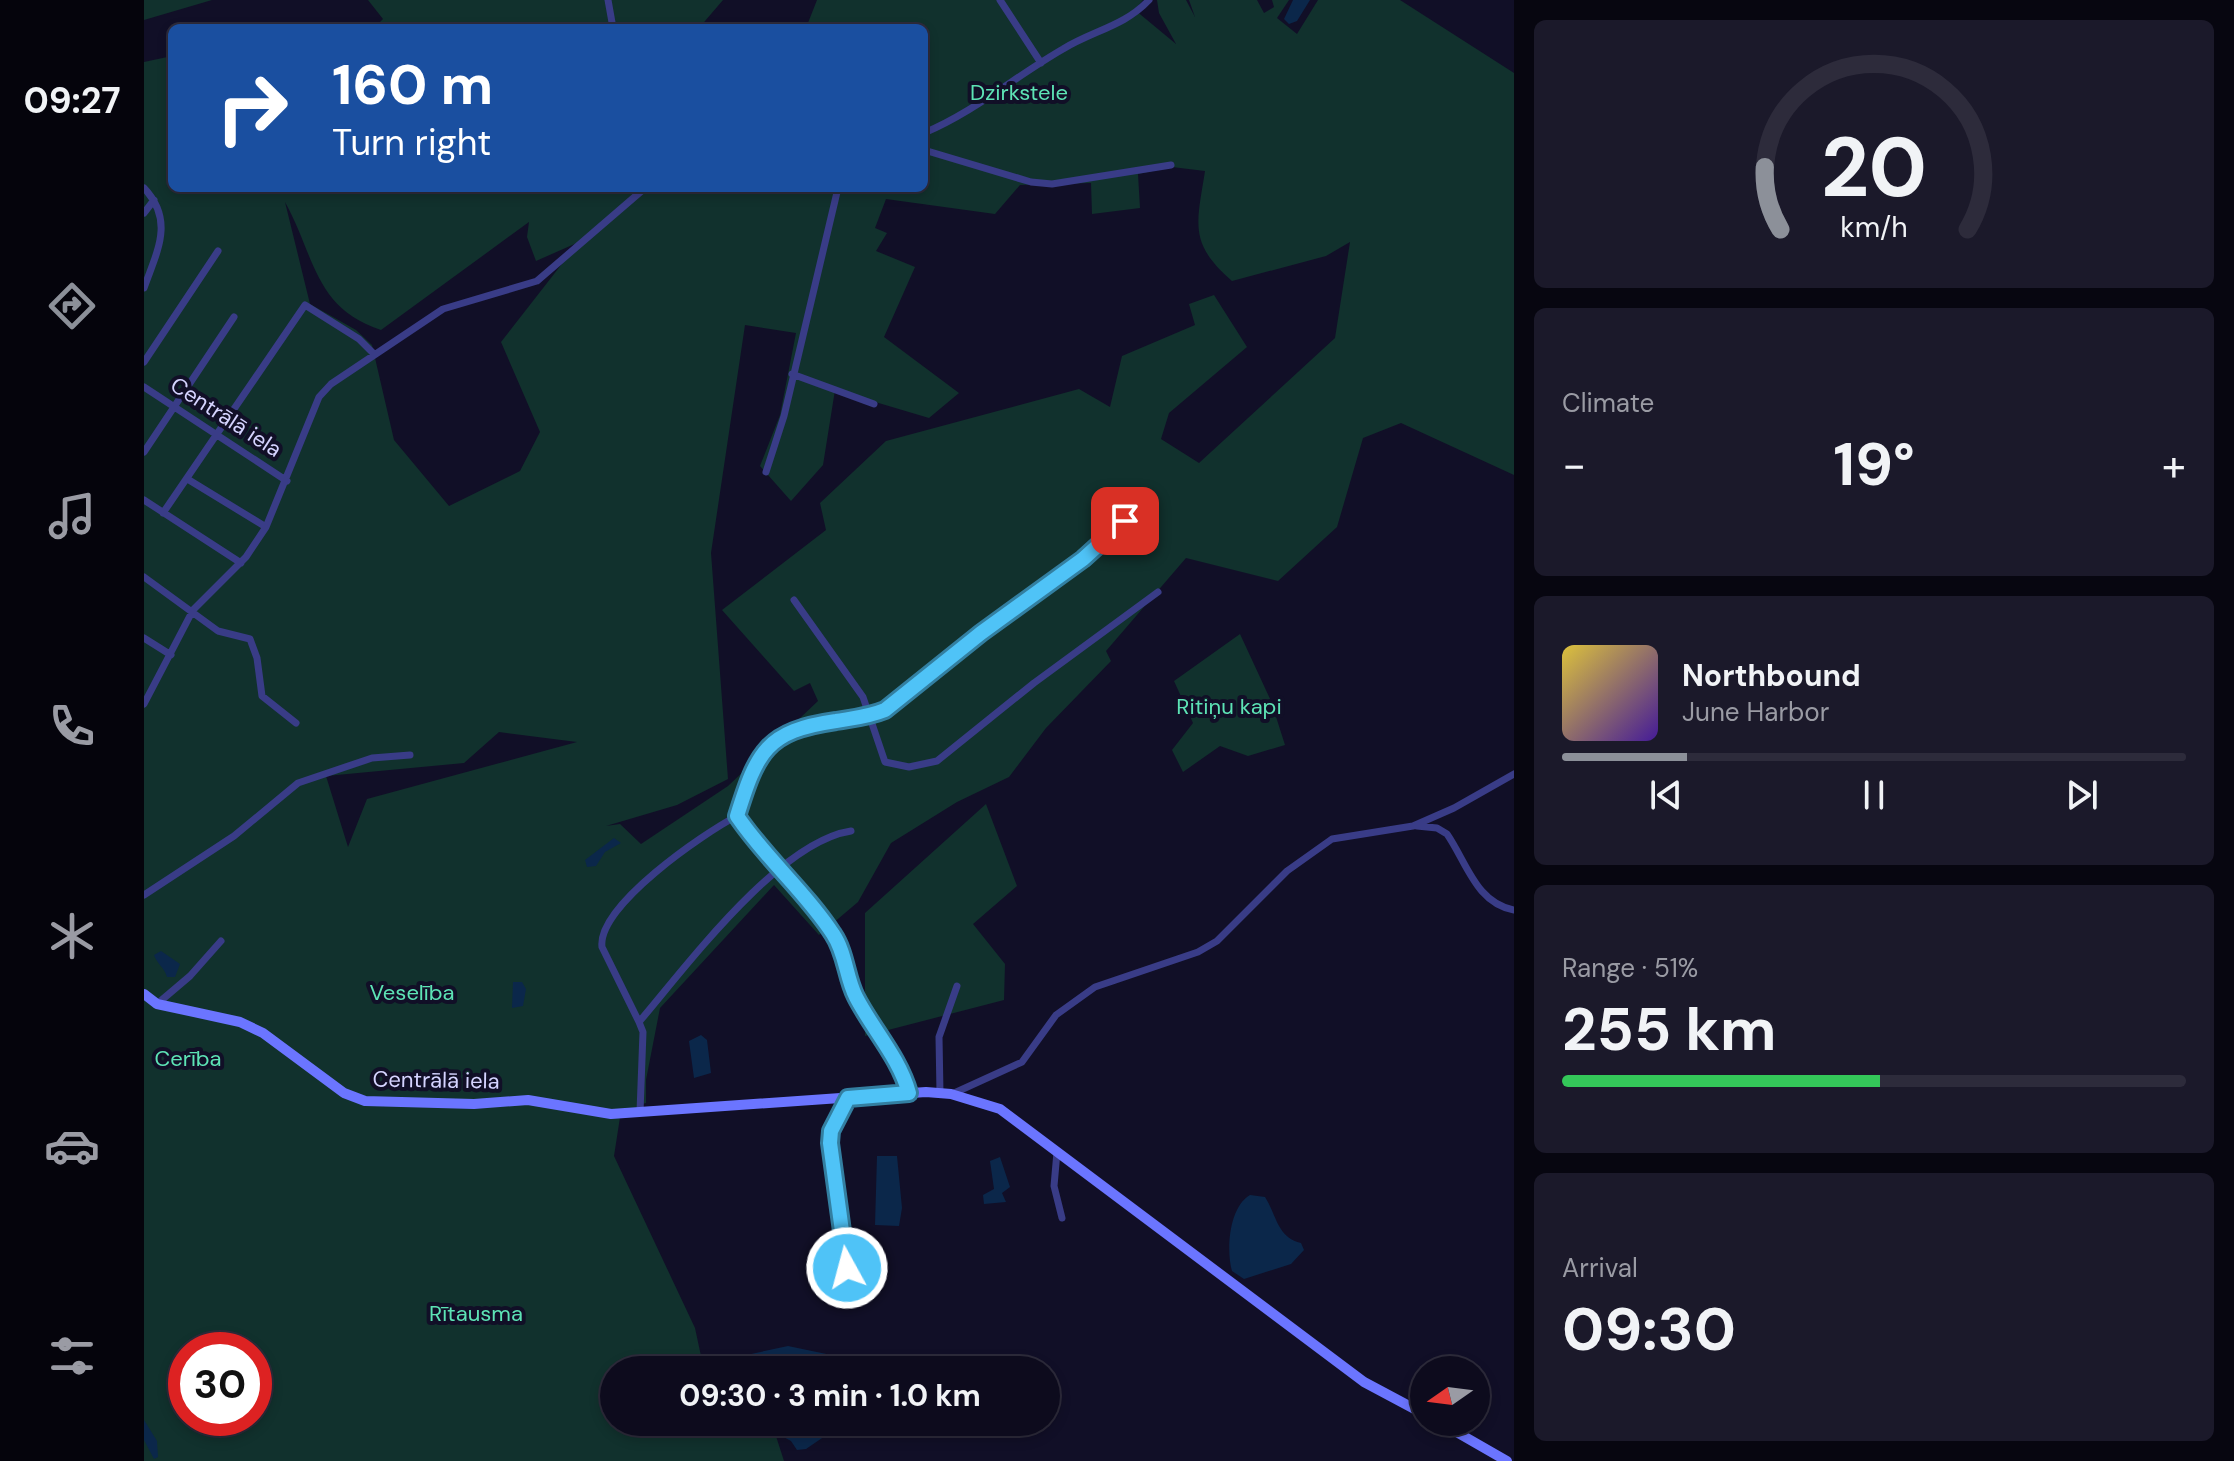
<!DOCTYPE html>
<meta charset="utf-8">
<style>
:root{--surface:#0d0b1d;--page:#1b192a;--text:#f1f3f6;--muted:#9a9ba4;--line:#2d2b3b;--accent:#8c9099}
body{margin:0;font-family:"DM Sans",sans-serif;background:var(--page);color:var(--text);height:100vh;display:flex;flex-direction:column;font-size:30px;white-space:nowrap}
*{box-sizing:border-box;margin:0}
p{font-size:26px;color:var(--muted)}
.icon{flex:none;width:44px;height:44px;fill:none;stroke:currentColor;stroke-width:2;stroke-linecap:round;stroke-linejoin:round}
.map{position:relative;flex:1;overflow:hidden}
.side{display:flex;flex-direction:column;gap:20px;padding:20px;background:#070610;width:720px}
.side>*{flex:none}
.guide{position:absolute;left:24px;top:24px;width:760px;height:168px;border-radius:12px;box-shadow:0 4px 12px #0003,0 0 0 2px var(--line);background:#1a4fa0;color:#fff;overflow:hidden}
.needle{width:52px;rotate:256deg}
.buttons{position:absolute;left:1266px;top:1356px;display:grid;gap:16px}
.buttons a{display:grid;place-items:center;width:80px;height:80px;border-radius:50%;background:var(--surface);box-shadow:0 4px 12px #0003,0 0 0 2px var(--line);font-size:40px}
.speed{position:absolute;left:24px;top:1332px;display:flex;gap:16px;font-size:40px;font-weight:700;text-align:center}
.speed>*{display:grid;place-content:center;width:104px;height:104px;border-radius:50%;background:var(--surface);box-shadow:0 4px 12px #0003,0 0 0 2px var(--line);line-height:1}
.speed .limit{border:12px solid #d22;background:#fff;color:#111}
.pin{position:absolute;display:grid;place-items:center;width:68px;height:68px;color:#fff;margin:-34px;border-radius:16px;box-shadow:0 4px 12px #0006}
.me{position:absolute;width:88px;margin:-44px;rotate:353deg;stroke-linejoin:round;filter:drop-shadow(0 0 6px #0008)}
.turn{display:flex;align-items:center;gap:28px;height:168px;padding:0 32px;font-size:36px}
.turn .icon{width:104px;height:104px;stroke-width:2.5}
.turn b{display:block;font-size:56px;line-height:68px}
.big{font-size:60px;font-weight:700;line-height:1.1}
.side .tile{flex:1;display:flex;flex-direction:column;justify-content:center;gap:12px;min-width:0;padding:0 28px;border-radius:12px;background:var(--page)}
.side .dial{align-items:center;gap:0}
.dial svg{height:208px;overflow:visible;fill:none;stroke:var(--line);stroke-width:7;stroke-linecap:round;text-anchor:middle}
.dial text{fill:var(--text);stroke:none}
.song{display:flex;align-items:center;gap:24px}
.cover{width:96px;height:96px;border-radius:12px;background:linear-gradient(135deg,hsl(50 70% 55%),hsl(260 70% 35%))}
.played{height:8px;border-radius:4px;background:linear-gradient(90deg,var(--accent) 20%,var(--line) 20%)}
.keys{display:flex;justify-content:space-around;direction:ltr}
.heat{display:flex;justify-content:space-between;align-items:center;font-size:44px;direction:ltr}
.charge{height:12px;border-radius:6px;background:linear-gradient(90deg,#34c759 51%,var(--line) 0)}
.trip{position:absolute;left:456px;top:1356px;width:460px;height:80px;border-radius:40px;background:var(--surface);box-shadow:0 4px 12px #0003,0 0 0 2px var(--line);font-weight:700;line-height:80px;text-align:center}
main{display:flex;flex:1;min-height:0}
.menu{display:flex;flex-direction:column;width:144px;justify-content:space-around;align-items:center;background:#05040c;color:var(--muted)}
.menu .icon{width:56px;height:56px}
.menu .current{color:var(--accent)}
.menu b{font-size:36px;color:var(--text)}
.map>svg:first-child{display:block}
.green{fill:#11312d;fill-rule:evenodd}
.water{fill:#0b274a}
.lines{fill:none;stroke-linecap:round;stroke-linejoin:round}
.street{stroke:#393c87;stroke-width:7}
.secondary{stroke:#6b75ff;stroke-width:10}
.route-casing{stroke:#337fa1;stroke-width:20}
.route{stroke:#4fc3f7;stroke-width:14}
.labels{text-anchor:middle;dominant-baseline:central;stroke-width:8;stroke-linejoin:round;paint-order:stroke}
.park-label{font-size:22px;fill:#5de3b5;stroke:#110f27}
.street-label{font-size:22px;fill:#d5d4ff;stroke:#110f27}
</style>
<main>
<nav class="menu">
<b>09:27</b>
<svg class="icon current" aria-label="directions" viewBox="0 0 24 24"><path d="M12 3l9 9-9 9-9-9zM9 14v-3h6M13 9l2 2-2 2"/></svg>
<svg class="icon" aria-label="music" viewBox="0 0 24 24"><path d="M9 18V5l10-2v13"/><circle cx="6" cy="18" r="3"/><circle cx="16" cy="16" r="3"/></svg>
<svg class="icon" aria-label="phone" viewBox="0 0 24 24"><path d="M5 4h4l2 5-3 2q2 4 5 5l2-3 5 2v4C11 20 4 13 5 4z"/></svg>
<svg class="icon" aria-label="climate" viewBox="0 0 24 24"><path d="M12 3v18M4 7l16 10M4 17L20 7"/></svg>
<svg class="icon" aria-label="car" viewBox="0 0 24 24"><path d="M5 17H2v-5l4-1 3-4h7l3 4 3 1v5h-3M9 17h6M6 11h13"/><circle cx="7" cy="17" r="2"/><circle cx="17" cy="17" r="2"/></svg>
<svg class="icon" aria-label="filters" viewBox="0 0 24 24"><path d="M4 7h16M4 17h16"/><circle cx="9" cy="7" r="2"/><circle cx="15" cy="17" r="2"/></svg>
</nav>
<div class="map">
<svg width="1370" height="1461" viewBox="0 0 1370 1461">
<rect width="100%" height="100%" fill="#110f27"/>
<!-- green -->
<path class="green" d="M0,0H68L0,20Z
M224,0H579L555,28H230L239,19Z
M673,0H999L991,10L1032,44L1015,13L1013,0H1042L1051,17L1045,0H1113L1120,13L1130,7L1128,0H1145L1133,18L1153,34L1174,0H1256L1370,73V475L1257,423L1219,438L1193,527L1134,581L1042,558L962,651L967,661L902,728L865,777L813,802L747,843L714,902L675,935L630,885L516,1008L502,1080V1103L498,1104L496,1112L477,1111L470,1156L551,1328L560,1370H470V1422H610L631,1433L640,1461H0V62L28,56V188H780V28H662ZM1028,167L1061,171C1053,223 1044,243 1088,281L1182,256L1206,242L1191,338L1055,463L1017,439L1025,413L1103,347L1070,295L1045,304L1051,325L978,356L966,407L935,389L742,441L676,503L682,530L578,610L650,691L666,683L674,701L584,786L497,844L476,824L462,826L533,805L584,779L567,553L601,325L652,333L636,415L616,466L647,501L679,465L691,390L785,418L815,393L740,337L771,267L732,251L743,233L731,228L742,199L851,214L876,185L947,183L948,214L996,208L994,174ZM141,202C171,256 170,308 237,330L385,222L383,237L392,261L435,242L357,342L396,432L376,471L305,506L250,440L228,345L212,330L166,304ZM355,732L433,742L223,799L204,847L182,776L320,763ZM42,1350H110V1418H42Z
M1096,634L1127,701L1141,745L1104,756L1076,746L1039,772L1028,750L1049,723L1030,681Z
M842,804L873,886L829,924L861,964L860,1000L721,1036V913Z"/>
<!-- water -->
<path class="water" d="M1149,0H1166L1153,21L1145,24L1140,19Z
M470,838L477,843L461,852L452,866L443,867L441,860Z
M17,951L36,964L31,977H23C20,967 13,964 10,955Z
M369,982H378L382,989L379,1006L368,1008Z
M557,1035L563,1040L567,1073L550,1078L545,1041Z
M733,1156H753L758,1208L755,1226L731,1225Z
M856,1157L866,1187L858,1193L862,1202L840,1204L839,1195L850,1189L846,1161Z
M1106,1195L1121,1197C1133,1216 1133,1237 1157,1243L1160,1250L1147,1264L1100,1279L1088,1271C1082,1250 1085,1207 1106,1195Z
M644,1346L692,1356L690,1370H568L570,1362Z
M0,1420L13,1441L14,1457L10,1459L0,1440Z
M612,1422H683L681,1436L662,1449L653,1450L647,1441Z"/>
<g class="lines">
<!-- street -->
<path class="street" d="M464,0L469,28
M856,0L897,63
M780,133C830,112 872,76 919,49C948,31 981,26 1005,0
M780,150L887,182L908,184L1027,165
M0,188C31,221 13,251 0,288
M0,213L10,200
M0,362L74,251
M648,374L730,404
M0,387L143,481
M0,452L90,317
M622,472L640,416L694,188
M45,480L122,527
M0,500L97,563
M19,513L161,305L215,339L230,354
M0,577L74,631L106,639L113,658L118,696L152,723
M650,600L719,697L741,762L765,767L793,761L890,683L1014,592
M0,638L27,655
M0,704L49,610L102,557L122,527L175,397L187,384L299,309L393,281L501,188
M593,816C622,859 661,891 689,934C702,953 702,978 712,997C729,1030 754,1057 765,1093
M1273,826L1293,828L1303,834C1323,863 1332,903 1370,910
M0,895L90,836L154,783L228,758L266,755
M13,1004L46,976L77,941
M495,1022L458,947C453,906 560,833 593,816C613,753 624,731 692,721C709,718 724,717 741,710L837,633L939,559L997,504
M796,1093L795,1037L813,986
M808,1094L878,1062L912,1015L951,987L1054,952L1073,941L1143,871L1188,839L1269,826L1310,808L1370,774
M704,1098L687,1131L686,1143L706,1296
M496,1112L499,1032L495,1022C542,967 634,842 707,831
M913,1152L910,1186L918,1218"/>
<!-- secondary -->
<path class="secondary" d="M0,994L13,1004L96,1022L119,1033L200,1093L221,1101L330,1104L384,1100L467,1114L782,1092L807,1094L856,1109L1220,1382L1280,1414
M1295,1422L1363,1461"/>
</g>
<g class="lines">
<!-- route casing -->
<g class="route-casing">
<path id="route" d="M703,1268L686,1143L687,1131L704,1098L765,1093C755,1057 729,1030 712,997C702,978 702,953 689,934C661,891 622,859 593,816C613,752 622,731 692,721C710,718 724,717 741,710L837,633L939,559L981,521"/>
</g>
<!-- route -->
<use href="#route" class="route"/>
</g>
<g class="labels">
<!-- park labels -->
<g class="park-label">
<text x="875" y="92">Dzirkstele</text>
<text x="1085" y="706">Ritiņu kapi</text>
<text x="268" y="992">Veselība</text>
<text x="44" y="1058">Cerība</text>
<text x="332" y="1313">Rītausma</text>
</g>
<!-- street labels -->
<g class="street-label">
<text transform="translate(82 417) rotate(33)">Centrālā iela</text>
<text transform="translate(292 1080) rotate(1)">Centrālā iela</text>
</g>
</g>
</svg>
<div class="buttons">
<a><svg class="needle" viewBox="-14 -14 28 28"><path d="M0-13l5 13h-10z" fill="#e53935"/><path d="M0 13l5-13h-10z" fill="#9a9ba4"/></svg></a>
</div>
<div class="speed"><div class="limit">30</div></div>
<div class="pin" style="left:981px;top:521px;background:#d93025"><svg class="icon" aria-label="arrive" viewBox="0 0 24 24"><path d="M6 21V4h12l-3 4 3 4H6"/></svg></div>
<svg class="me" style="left:703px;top:1268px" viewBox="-20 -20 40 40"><circle r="17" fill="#4fc3f7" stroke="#fff" stroke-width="3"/><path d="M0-11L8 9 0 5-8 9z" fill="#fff"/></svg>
<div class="trip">09:30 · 3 min · 1.0 km</div>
<div class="guide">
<div class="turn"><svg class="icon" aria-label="right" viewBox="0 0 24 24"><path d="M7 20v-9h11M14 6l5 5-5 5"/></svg><div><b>160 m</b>Turn right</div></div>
</div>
</div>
<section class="side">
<div class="tile dial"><svg viewBox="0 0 100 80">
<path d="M14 69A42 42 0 1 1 86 69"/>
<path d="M14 69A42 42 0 0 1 8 45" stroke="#8c9099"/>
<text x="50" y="56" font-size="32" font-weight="700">20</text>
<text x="50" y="72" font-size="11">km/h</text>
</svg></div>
<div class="tile"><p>Climate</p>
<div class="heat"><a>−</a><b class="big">19°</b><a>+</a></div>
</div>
<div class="tile">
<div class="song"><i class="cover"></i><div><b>Northbound</b><p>June Harbor</p></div></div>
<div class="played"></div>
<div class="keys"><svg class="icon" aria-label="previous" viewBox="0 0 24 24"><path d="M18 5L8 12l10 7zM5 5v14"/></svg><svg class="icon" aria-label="pause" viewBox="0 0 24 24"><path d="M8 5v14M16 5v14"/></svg><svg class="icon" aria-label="next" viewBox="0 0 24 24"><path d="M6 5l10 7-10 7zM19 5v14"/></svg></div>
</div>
<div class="tile"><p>Range · 51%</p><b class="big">255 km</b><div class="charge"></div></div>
<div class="tile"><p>Arrival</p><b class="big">09:30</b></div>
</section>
</main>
